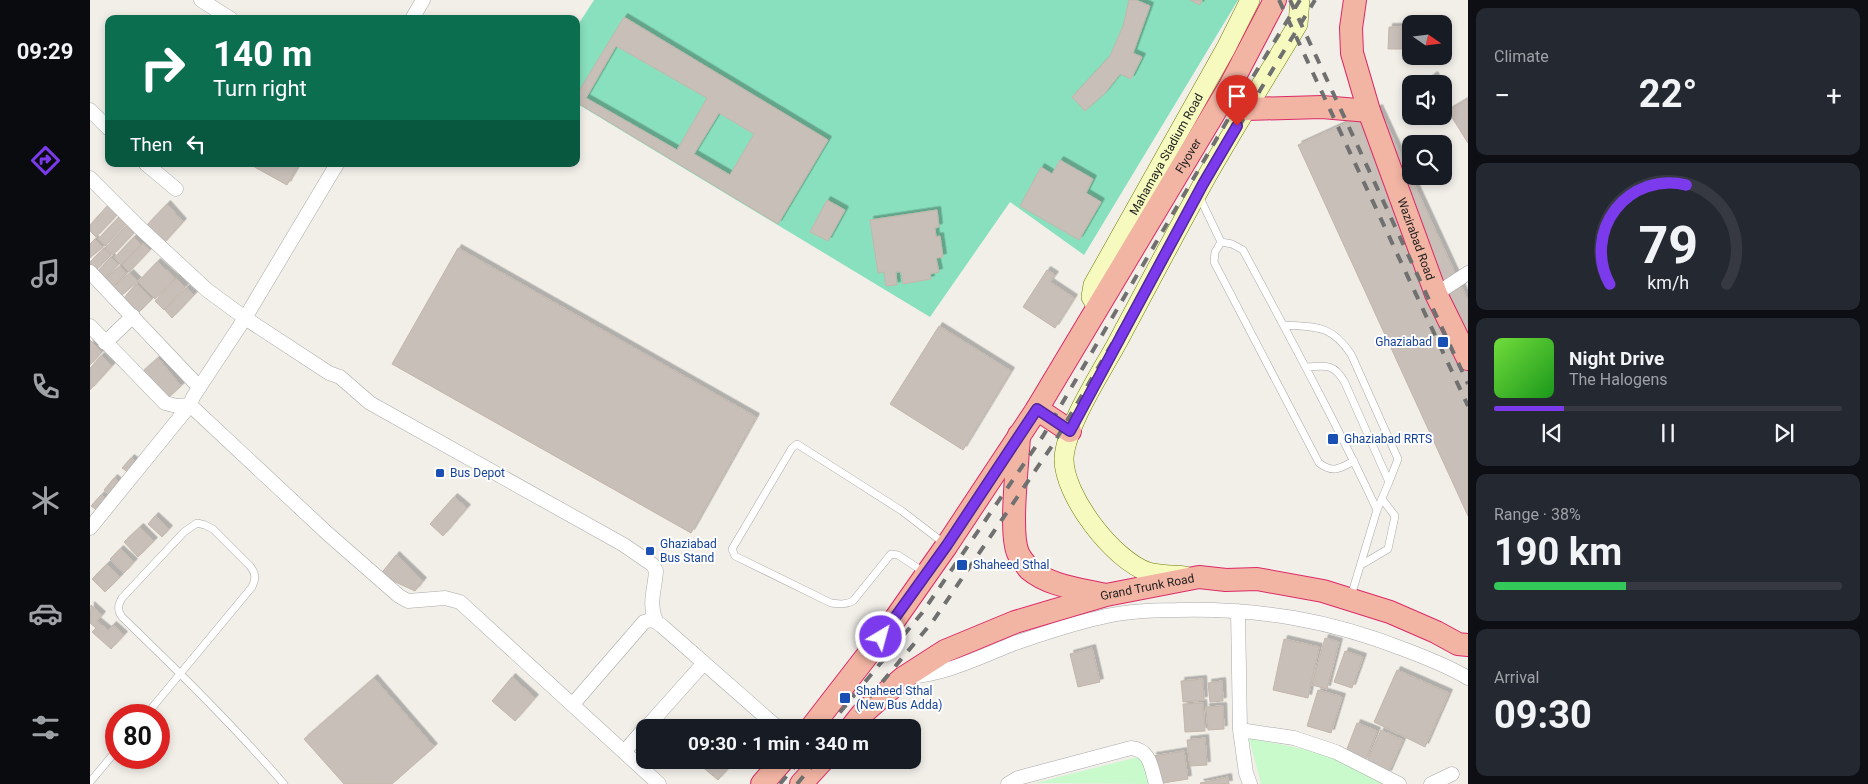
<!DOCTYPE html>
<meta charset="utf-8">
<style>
:root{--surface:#171b24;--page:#242831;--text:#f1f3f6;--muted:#9ea1a6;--line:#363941;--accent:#7c3aed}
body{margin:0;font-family:Roboto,sans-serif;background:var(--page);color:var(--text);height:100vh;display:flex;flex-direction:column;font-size:19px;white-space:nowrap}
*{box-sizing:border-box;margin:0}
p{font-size:16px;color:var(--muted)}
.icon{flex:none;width:28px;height:28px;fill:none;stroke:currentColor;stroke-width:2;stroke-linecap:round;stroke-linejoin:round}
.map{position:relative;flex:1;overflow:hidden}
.sheet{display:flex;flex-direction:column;gap:8px;padding:8px;background:#0d0f14;width:400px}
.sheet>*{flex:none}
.hud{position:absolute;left:15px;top:15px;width:475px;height:152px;border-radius:10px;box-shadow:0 2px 8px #0003;background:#0b6e4f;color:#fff;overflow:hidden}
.needle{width:32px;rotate:104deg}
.fabs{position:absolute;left:1312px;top:15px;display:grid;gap:10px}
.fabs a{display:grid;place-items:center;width:50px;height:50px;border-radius:10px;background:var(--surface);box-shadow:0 2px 8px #0003;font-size:25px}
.speed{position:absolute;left:15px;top:704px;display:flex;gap:10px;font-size:25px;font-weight:700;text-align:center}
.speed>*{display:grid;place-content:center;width:65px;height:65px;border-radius:50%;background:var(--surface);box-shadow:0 2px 8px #0003;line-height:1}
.speed .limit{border:8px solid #d22;background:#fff;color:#111}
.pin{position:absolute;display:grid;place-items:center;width:42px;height:42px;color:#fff;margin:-51px -21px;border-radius:50% 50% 50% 0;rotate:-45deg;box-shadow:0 0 5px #0007}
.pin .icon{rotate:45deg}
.me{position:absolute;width:55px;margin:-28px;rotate:37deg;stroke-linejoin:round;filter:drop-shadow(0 0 4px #0008)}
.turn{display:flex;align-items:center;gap:18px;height:105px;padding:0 25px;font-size:22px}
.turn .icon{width:65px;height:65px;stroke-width:2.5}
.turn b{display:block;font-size:35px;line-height:42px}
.then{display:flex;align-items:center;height:48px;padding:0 25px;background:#0003;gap:10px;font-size:19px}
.big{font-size:38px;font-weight:700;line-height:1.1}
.sheet .tile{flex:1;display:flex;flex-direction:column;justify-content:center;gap:8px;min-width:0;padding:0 18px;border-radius:10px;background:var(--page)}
.sheet .dial{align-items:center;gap:0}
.dial svg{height:130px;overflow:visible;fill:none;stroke:var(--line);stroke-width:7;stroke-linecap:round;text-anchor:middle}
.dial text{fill:var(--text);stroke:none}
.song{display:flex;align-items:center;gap:15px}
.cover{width:60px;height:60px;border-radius:8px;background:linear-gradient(135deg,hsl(100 70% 55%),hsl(120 70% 35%))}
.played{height:5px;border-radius:2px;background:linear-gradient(90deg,var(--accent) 20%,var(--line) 20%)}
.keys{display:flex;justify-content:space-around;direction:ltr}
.heat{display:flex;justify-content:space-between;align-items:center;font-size:28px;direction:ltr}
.charge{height:8px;border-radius:4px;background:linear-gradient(90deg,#34c759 38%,var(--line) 0)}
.trip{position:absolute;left:546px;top:719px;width:285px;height:50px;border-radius:10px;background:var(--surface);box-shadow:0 2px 8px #0003;font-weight:700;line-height:50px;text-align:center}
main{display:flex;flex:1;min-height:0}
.dock{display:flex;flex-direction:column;width:90px;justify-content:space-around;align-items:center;background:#090b0e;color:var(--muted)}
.dock .icon{width:35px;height:35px}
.dock .current{color:var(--accent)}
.dock b{font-size:22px;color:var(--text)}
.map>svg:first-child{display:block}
.park{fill:#c8facc}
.pitch{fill:#88e0be}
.building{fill:#c7bfb8;stroke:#c4b6ab;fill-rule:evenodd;filter:url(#shadow)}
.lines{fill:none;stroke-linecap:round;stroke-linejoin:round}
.service-casing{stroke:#a9a9a9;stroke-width:8}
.minor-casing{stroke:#a9a9a9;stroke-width:15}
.secondary-casing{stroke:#707d05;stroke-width:20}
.trunk-casing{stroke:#dc2a67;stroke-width:24}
.service{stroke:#fff;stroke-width:7}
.minor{stroke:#fff;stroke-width:14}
.secondary{stroke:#f7fabf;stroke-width:19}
.trunk{stroke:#f2b4a3;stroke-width:22}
.rail{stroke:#707070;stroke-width:4;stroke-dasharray:10 10;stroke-linecap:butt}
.route-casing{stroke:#51269a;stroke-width:12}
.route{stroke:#7c3aed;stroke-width:9}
.transit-dot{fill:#1a4fb4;stroke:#fff;stroke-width:2}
.labels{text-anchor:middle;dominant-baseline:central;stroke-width:4;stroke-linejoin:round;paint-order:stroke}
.street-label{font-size:12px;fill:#222;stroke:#fff}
.transit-label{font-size:12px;fill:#164399;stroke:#fff;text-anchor:start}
</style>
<main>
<nav class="dock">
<b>09:29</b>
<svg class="icon current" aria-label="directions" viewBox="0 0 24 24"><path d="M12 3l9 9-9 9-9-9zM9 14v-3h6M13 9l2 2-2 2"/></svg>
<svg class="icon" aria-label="music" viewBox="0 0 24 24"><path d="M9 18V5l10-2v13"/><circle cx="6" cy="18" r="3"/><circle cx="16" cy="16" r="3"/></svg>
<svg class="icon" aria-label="phone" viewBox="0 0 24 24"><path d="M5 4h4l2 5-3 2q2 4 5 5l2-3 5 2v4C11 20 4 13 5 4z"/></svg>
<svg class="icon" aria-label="climate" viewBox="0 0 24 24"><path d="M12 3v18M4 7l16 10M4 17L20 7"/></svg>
<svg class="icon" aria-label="car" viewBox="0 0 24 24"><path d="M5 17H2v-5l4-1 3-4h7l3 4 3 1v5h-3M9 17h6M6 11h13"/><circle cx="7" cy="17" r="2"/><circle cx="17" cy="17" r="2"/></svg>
<svg class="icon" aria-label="filters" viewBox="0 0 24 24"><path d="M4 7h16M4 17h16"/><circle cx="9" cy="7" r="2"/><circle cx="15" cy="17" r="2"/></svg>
</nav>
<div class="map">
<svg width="1378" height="784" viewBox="0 0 1378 784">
<defs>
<filter id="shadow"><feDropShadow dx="3.5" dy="-3.5" stdDeviation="0" flood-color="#0004"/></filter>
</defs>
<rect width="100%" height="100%" fill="#f2efe9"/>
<!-- park -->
<path class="park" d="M1159,738L1238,754L1295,784H1171Z
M1052,756L1060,784L945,783Z"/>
<!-- pitch -->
<path class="pitch" d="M504,0H1148L994,255L920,202L840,317L486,103V28Z"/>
<!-- building -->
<path class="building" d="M1039,0H1046L1060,6L1043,53L1052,57L1041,79L1030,74L1015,93L995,111L982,97L1020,56L1033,26Z
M1100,0H1112L1110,5Z
M534,17L738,140L688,224L486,102V96ZM629,113L664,134L640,175L604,154Z
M1299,27H1316L1315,49H1298Z
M526,46L617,98L587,150L496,98Z
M1344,75L1350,84H1332Z
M1321,91V106L1320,107L1313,97Z
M1378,99V143L1358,111Z
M1289,108L1378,301V516L1208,145Z
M970,160L1003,179L996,193L1011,202L989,240L930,206L951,167L962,174Z
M159,164H209L197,185Z
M737,200L755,210L738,241L720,232Z
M19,204L29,213L6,237L0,231V225Z
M77,204L93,222L73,244L56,226Z
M847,210L849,227L845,228L846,237L850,236L853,257L846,258L849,272L840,274L841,279L813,284L811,272H806L807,285L796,286L794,272L788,273L780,220Z
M29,217L36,224L15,246L8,239Z
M36,226L44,233L23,255L15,248Z
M44,237L51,244L31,265L24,258Z
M5,239L13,247L0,258V244Z
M53,243L60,250L39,272L32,265Z
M14,248L21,255L3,273L0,269V262Z
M368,248L666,417L601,533L302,364Z
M21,257L28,265L13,281L5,274Z
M67,262L85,278L65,299L48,282Z
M30,266L37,273L21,289L13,281Z
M957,270L965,275L960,282L984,298L965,328L933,307Z
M40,273L48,281L30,297L21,289Z
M86,278L95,287L74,310L65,301Z
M46,284L62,299L47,314L33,299Z
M96,288L104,295L82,318L75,310Z
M849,326L921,371L873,450L800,404Z
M0,340L12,352L0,365Z
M11,356L22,366L0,390V368Z
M68,358L91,386L77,399L51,373Z
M41,458L48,464L39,473L32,468Z
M24,478L31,484L21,496L14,490Z
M11,495L17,500L8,511L1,506Z
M364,497L377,508L353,536L340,524Z
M65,516L79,529L72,537L58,524Z
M50,527L64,541L48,557L34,542Z
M30,549L44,562L34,573L20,559Z
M306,555L333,581L325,591L290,575Z
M17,564L30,577L15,592L2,579Z
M1,605L12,615L7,621L18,630L23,625L34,635L21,649L2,632L6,628L0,623Z
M1235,638L1249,642L1237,689L1222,685Z
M1194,639L1229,647L1218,698L1183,690Z
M1002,648L1010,682L988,687L980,654Z
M1255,651L1273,657L1262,688L1244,682Z
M1307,670L1359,693L1335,747L1284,722Z
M422,677L445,698L425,721L402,701Z
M284,678L344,747L302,784H254L214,739Z
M1113,679L1114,700L1093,702L1091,681Z
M1132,681L1133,701L1120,702L1118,683Z
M1228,690L1252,697L1241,733L1217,726Z
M1113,703L1115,731L1095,732L1093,704Z
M1133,706L1134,729L1118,730L1116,707Z
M1267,723L1287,731L1275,762L1255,754Z
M1291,730L1313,740L1298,774L1276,764Z
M1115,738L1117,765L1100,766L1097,740Z
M1094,751L1098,779L1067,784L1063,756Z
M600,760H638L642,764L628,780L604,760L603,762Z
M1138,777L1139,784H1111L1110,783Z"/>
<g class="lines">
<!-- service casing -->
<g class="service-casing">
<path id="service" d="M1109,196L1131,242L1142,244L1153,250C1199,336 1246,422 1287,510L1261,596
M1131,242L1125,252L1124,262L1229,463C1244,474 1250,468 1264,461
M1194,325C1227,327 1241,325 1261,354L1308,459L1299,482
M1217,367C1236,365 1245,364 1255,383L1299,482L1287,510
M1271,565L1298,549L1305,516L1292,499
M834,572L808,555L801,554L763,601C755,605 750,604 741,603L645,556L642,549L702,448L707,444L812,511L855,544
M56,715L162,587C166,578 166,574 160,566L123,529L115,525L107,523L94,532L32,598C28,605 27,610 32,617C88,671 143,725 194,784
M0,782L26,751"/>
</g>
<!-- minor casing -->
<g class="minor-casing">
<path id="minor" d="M111,0L141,19
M322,19L333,0
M0,110L19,129
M56,164L86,189
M247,164L155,318L103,397L100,405L237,533L309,596L318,601L355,598L370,602L569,784
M0,178L49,227L117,290L155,318L239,373L250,377L280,403L534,545L563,565L566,571C565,589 558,604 566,621
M0,272L109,387
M1346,294L1378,273
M0,326L75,403L87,406L100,405
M15,343L43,316
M0,528L100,405
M1148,611L1150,730L1156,773L1160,784
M818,677C857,674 890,657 925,643C952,634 981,624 1008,618C1034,611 1061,610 1087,610C1169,608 1240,620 1316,650C1337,658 1358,666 1378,678
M483,704L554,622C562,619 566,621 572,626L688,728
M556,728L614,663
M1150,730L1204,738L1246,752L1309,784
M534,752L555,728
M918,784L928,778L1041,748C1061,750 1061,768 1066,784
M1341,784L1362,774"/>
</g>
<!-- secondary casing -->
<g class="secondary-casing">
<g id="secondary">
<path id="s1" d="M1008,309L1001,297L1003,285L1136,48L1160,0"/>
<path d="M1095,576C1083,575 1069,575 1058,572C1023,560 973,495 974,458C976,426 1010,374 1026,345C1056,289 1086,232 1117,176C1146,125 1178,74 1208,24L1210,0"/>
</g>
</g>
<!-- trunk casing -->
<g class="trunk-casing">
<g id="trunk">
<path id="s2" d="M1265,0L1261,28L1262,53L1279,111L1346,294L1378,359"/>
<path d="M1157,109L1232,107L1279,111"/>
<path d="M947,409L980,431"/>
<path d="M929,435C928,461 919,532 928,553C930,558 936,565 939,569C959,586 990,589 1015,595"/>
<path id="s3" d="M721,728L803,622L857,545L947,409L1139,88L1185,0"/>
<path id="s4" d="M761,728L772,714L813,678L855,651L925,622L1016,595L1109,577L1136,580L1167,579L1233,591L1300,612L1346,632L1368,644L1378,645"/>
<path d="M672,784L693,760"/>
<path d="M711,784L733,760"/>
</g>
</g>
<!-- service -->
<use href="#service" class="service"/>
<!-- minor -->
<use href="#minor" class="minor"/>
<!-- secondary -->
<use href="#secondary" class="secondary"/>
<!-- trunk -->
<use href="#trunk" class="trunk"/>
<!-- rail -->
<path class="rail" d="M1189,0L1378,406
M1200,0L1378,384
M737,728L832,613L953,436L1161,80L1210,0
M754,728L843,621L964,443L1172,87L1225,0
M690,784L710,760
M707,784L727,760"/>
</g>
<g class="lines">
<!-- route casing -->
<g class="route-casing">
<path id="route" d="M791,637L857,545L947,409L980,431L1113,184L1147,126"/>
</g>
<!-- route -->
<use href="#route" class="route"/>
</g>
<!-- markers -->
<g class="transit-dot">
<rect x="1347" y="336" width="12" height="12" rx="2.5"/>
<rect x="1237" y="433" width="12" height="12" rx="2.5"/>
<rect x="345" y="468" width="10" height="10" rx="2.5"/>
<rect x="555" y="546" width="10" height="10" rx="2.5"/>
<rect x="866" y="559" width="12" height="12" rx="2.5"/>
<rect x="749" y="692" width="12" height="12" rx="2.5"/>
</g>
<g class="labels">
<!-- street labels -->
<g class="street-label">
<text stroke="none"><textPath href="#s1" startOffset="176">Mahamaya Stadium Road</textPath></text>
<text stroke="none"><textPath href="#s3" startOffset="686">Flyover</textPath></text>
<text stroke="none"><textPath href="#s2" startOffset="250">Wazirabad Road</textPath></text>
<text stroke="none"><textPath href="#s4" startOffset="335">Grand Trunk Road</textPath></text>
</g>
<!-- transit labels -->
<g class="transit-label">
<text x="1342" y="342" text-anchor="end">Ghaziabad</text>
<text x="1254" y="439">Ghaziabad RRTS</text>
<text x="360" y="473">Bus Depot</text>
<text x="570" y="544">Ghaziabad<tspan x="570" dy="14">Bus Stand</tspan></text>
<text x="883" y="565">Shaheed Sthal</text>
<text x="766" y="691">Shaheed Sthal<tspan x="766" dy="14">(New Bus Adda)</tspan></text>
</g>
</g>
</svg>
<div class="fabs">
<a><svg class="needle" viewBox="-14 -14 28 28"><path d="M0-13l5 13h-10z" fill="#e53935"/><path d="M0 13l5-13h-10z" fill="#9ea1a6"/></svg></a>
<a><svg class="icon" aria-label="sound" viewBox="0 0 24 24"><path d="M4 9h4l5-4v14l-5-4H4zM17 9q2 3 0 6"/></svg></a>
<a><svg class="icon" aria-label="search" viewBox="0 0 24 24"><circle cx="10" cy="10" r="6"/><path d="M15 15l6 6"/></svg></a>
</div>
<div class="speed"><div class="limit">80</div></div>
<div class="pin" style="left:1147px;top:126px;background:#d93025"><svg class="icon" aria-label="arrive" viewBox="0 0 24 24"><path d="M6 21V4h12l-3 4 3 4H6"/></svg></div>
<svg class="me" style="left:791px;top:637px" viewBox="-20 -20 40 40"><circle r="17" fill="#7c3aed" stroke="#fff" stroke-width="3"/><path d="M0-11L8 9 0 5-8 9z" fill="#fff"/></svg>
<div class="trip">09:30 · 1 min · 340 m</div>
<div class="hud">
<div class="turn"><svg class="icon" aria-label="right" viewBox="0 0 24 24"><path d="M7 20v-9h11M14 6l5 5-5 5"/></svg><div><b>140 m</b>Turn right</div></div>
<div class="then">Then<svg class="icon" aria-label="left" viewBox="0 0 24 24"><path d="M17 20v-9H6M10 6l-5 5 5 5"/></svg></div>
</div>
</div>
<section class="sheet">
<div class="tile"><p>Climate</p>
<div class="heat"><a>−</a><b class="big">22°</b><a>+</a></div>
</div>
<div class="tile dial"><svg viewBox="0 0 100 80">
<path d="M14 69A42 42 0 1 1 86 69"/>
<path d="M14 69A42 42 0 0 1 61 8" stroke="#7c3aed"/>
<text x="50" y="56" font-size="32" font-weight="700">79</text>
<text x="50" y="72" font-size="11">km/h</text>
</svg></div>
<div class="tile">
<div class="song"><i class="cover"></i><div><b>Night Drive</b><p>The Halogens</p></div></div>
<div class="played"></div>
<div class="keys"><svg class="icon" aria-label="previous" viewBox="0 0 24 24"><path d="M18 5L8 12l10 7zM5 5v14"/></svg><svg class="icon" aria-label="pause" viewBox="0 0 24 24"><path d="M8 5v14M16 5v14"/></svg><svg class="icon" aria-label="next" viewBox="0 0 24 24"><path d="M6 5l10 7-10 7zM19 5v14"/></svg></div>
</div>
<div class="tile"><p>Range · 38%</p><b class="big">190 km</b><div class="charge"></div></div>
<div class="tile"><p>Arrival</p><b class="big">09:30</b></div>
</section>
</main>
